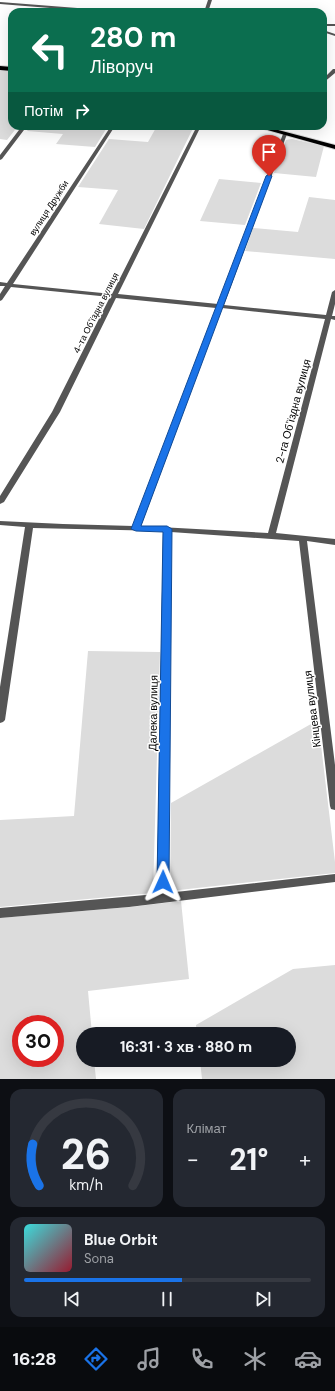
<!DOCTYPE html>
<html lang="uk">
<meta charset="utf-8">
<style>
:root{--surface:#171b24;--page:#242831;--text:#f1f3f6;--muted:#9ea1a6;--line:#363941;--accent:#1a73e8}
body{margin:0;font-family:"DM Sans",sans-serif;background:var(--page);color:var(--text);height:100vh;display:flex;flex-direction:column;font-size:15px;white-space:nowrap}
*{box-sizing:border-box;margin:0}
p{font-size:13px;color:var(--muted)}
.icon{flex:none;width:22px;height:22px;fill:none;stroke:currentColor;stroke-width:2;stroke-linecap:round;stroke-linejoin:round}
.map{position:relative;height:1079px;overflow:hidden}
.sheet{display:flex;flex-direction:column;gap:10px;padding:10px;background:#0d0f14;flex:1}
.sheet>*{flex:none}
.guide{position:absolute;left:8px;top:8px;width:319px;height:122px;border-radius:12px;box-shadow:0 4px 16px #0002;background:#0b6e4f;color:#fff;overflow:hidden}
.speed{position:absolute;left:12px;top:1015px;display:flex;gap:8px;font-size:20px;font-weight:700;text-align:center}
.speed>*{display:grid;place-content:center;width:52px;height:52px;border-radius:50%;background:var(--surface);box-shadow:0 4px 16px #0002;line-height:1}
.speed .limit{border:6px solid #d22;background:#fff;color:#111}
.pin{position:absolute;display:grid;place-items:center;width:34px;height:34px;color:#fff;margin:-41px -17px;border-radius:50% 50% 50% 0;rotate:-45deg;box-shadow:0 0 4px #0007}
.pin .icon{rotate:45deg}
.me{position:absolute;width:44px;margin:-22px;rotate:1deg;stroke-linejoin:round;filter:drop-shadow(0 0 3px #0008)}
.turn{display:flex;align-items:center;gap:14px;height:84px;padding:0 16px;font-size:18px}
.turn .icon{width:52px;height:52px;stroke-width:2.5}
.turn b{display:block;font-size:28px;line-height:34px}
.then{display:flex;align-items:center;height:38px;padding:0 16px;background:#0003;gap:8px;font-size:15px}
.big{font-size:30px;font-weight:700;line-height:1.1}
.sheet .widget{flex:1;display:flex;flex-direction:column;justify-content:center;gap:6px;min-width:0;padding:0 14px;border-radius:12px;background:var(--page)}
.sheet .dial{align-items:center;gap:0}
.dial svg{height:104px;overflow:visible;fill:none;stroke:var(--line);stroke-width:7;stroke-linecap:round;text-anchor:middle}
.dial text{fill:var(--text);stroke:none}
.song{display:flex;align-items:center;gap:12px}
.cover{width:48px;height:48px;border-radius:6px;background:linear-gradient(135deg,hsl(180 70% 55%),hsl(350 70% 35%))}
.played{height:4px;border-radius:2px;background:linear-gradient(90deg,var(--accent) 55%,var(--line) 55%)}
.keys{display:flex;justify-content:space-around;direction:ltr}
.heat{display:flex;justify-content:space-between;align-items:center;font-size:22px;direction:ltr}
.sheet .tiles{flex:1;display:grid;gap:10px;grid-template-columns:1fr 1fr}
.widget:last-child{grid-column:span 2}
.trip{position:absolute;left:76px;top:1027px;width:220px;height:40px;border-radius:20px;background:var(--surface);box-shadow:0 4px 16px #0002;font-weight:700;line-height:40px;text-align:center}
.menu{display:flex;height:64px;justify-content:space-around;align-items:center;background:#090b0e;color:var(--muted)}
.menu .icon{width:28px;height:28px}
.menu .active{color:var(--accent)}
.menu b{font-size:18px;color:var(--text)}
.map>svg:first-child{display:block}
.green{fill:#dcdcdc;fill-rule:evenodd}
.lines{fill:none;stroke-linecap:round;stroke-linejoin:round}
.primary-casing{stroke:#dbdbdb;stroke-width:2}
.street{fill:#555;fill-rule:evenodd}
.primary{fill:#000;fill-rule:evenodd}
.route{fill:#1a73e8;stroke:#114b97}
.labels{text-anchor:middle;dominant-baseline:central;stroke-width:3;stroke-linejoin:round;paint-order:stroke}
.far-street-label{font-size:9px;fill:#000;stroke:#fff}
.street-label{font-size:11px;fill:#000;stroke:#fff}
</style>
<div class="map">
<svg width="335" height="1079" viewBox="0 0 335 1079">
<rect width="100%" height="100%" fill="#fff"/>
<!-- green -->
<path class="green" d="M0,70L12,71V126H18L7,140L0,139Z
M31,126H108L95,147L56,144L63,134L27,131Z
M157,126H194L144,229L99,224L118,190L78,187L109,139L148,142Z
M292,139L324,146L316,177L274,173L286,140Z
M219,179L261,183L245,225L200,221Z
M309,197L335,200V259L245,251L253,228L298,232Z
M88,651L160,652L153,893L0,907V820L74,816Z
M318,720L335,862V873L170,891L171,803Z
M181,901L189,979L88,991L92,1034H83V1060H94L96,1079H0V918L130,907ZM21,1024H55V1058H21Z
M335,965V1079H202L200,1060H289V1034H197L196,1025L293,969Z"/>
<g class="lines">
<!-- primary casing -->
<g class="primary-casing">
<path id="primary" d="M0,66L12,67V71L0,70Z
M253,126H263L335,145V149Z"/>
</g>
<!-- street -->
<path class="street" d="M208,0H212L208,12H204Z
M0,2L116,11L118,12H100L0,4Z
M323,24H335V26H323Z
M323,30L335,34V36L323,32Z
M333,69H335V73L323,83V79Z
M22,126H27L2,159L0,160V155Z
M111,126H115L13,284L112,294L197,126H201L118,294L218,304L283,134L285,133L287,134L224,305L326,315L332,292L335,290V304L332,316H335V320L331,319L276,533L335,539V545L307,541L335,765V810L331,809L330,806L299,541L171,532L167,893L335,874V882L129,907L0,918V908L157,894L163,531L33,528L5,720L3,722L0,723V687L25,527L0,525V521L63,524L133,526L216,308L116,298L60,412L4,502L0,504V496L52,412L110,297L11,287L2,300L0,301V294L5,286H0V282L7,283ZM222,308L325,319L268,533L141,526Z"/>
<!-- primary -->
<use href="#primary" class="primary"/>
</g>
<!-- route -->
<path class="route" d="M269,174L272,176L141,526H167L172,529L169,882L167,886L163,887L158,886L157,882L163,532L136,531L131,529L266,176Z"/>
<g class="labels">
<!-- far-street labels -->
<g class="far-street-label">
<text transform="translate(49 208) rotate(-57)">вулиця Дружби</text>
<text transform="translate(96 313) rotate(-63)">4-та Обʼїздна вулиця</text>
</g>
<!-- street labels -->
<g class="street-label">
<text transform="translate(293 411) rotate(-75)">2-га Обʼїздна вулиця</text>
<text transform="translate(312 709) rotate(-97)">Кінцева вулиця</text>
<text transform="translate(153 713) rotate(-89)">Далека вулиця</text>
</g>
</g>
</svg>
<div class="speed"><div class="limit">30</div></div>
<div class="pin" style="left:269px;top:176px;background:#d93025"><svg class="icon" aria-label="arrive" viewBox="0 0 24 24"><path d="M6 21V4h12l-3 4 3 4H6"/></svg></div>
<svg class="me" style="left:163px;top:882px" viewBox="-20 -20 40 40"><path d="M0-17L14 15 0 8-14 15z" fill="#1a73e8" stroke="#fff" stroke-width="4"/></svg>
<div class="trip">16:31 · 3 хв · 880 m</div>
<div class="guide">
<div class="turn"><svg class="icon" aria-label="left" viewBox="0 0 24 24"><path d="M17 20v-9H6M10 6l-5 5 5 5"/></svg><div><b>280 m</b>Ліворуч</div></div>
<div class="then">Потім<svg class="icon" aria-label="right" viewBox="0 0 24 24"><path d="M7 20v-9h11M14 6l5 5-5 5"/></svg></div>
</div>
</div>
<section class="sheet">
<div class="tiles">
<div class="widget dial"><svg viewBox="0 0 100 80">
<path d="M14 69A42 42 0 1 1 86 69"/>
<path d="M14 69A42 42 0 0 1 9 37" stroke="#1a73e8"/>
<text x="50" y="56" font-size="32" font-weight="700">26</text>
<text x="50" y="72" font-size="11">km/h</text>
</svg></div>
<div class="widget"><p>Клімат</p>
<div class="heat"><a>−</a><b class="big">21°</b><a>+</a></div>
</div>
<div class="widget">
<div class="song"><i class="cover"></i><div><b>Blue Orbit</b><p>Sona</p></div></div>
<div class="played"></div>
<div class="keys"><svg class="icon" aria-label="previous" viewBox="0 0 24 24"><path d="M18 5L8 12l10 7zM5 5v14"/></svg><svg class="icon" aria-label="pause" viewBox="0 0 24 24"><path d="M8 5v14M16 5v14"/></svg><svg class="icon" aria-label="next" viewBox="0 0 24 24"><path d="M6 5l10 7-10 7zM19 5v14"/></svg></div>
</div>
</div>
</section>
<nav class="menu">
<b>16:28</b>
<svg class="icon active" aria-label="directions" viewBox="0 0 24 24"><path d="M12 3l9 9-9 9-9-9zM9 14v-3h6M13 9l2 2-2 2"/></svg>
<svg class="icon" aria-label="music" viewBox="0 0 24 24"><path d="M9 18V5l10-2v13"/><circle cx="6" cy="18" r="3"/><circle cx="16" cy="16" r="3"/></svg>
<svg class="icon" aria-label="phone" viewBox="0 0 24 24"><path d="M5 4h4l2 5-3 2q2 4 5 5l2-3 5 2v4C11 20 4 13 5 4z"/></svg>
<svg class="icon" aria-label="climate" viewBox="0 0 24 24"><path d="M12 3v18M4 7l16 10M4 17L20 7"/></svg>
<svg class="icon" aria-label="car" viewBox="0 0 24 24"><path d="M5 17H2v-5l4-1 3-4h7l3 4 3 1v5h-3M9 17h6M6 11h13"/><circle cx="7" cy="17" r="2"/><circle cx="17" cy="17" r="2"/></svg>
</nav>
